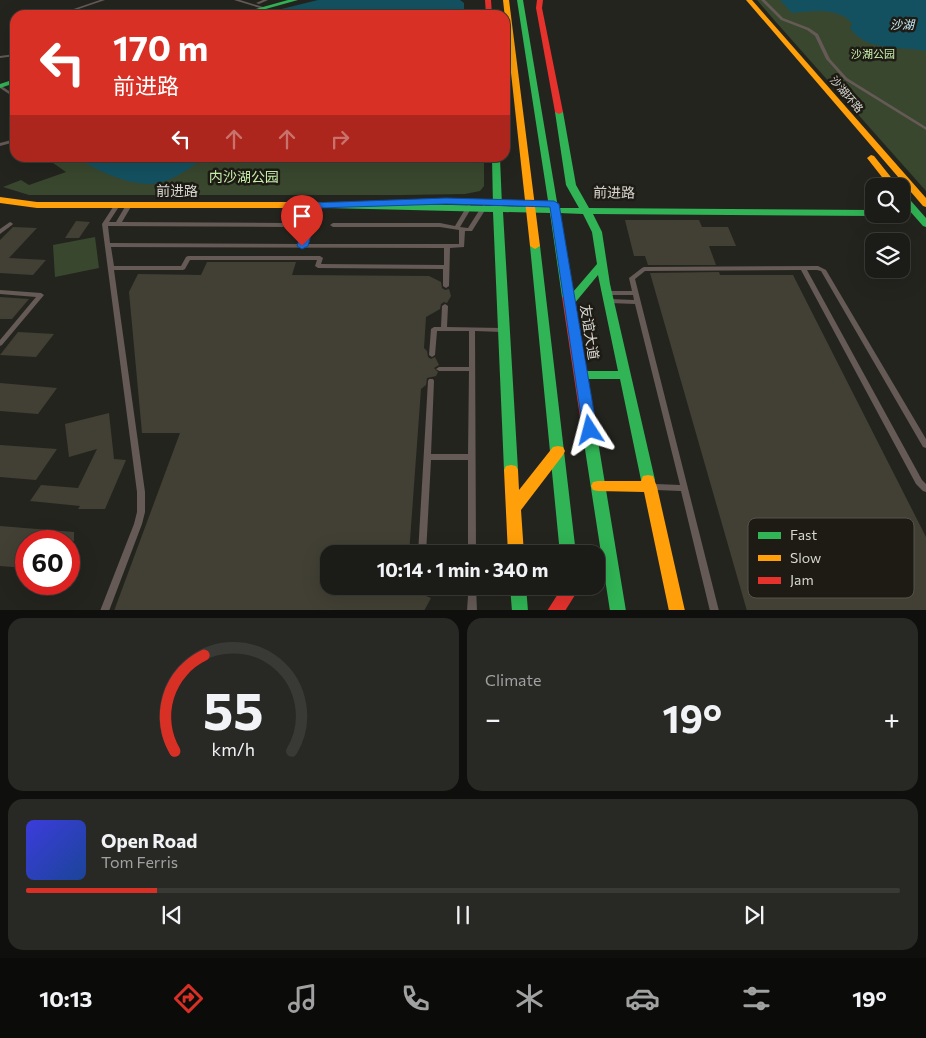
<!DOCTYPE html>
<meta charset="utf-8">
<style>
:root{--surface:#1b1b17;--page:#282824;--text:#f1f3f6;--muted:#a0a1a1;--line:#393936;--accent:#d93025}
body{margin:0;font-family:Commissioner,"Noto Sans SC",sans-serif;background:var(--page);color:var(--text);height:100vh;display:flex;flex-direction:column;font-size:19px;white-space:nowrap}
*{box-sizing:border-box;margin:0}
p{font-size:16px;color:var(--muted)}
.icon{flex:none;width:28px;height:28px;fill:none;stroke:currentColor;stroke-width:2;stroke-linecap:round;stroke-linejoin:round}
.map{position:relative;height:610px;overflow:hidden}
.panel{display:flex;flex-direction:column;gap:8px;padding:8px;background:#0f0f0d;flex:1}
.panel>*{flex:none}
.guide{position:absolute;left:10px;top:10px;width:500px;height:152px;border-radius:15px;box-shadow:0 5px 20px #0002,0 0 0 1px var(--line);background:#d93025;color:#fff;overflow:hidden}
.controls{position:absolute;left:865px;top:178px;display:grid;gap:10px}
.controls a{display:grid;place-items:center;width:45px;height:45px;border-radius:10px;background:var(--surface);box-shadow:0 5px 20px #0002,0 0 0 1px var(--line);font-size:25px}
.speed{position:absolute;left:15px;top:530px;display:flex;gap:10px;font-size:25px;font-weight:700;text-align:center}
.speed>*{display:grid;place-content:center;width:65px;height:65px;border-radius:50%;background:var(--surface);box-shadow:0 5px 20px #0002,0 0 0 1px var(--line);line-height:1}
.speed .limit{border:8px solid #d22;background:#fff;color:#111}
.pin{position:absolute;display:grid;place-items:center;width:42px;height:42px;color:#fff;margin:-51px -21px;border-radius:50% 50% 50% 0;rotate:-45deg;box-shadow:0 0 5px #0007}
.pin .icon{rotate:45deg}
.me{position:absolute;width:55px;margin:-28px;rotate:351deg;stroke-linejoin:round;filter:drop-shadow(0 0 4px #0008)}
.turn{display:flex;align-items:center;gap:18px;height:105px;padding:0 20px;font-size:22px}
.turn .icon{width:65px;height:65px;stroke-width:2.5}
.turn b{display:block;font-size:35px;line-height:42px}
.lanes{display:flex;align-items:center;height:48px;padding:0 20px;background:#0003;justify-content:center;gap:25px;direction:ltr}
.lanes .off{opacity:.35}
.big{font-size:38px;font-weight:700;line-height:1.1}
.panel .card{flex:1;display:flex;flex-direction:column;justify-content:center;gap:8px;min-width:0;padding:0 18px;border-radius:15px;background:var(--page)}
.panel .dial{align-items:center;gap:0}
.dial svg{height:130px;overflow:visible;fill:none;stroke:var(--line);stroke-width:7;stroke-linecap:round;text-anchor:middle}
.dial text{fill:var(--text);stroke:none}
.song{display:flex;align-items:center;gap:15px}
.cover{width:60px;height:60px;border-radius:8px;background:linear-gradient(135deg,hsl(240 70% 55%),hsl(220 70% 35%))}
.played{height:5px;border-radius:2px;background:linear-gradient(90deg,var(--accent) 15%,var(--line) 15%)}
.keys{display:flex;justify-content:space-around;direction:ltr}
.heat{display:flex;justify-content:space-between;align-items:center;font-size:28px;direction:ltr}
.panel .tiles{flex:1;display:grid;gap:8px;grid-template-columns:1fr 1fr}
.card:last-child{grid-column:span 2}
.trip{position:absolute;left:320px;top:545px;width:285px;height:50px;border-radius:15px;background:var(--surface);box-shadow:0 5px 20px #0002,0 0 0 1px var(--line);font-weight:700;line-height:50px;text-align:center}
.dock{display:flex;height:80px;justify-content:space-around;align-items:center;background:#0b0b09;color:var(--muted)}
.dock .icon{width:35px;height:35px}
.dock .current{color:var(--accent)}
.dock b{font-size:22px;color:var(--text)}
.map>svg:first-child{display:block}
.green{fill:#39472e}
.water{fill:#145160}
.building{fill:#424034}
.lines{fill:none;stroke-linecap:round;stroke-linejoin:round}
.lane{fill:#655a55;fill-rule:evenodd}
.fast{fill:#30b455;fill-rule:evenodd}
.slow{fill:#ff9f0a;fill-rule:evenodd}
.jam{fill:#e5322d;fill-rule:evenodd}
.route{fill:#1a73e8;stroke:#114b97}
.labels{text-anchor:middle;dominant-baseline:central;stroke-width:5;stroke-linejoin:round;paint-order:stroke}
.far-park-label{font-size:11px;fill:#caf3af;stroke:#1d1b14}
.far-street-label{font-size:11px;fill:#d7d6d0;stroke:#1d1b14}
.far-water-label{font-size:12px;font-style:italic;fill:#c9ecf7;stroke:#1d1b14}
.park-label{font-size:14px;fill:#caf3af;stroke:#1d1b14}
.street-label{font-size:14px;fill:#d7d6d0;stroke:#1d1b14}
.key{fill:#1d1b14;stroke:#55534c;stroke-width:1}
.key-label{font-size:14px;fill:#d7d6d0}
</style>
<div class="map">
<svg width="926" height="611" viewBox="0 0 926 611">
<rect width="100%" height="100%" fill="#24241f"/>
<!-- green -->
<path class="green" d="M757,0H926V191L775,21Z
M46,158H484V186L480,191L465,194L402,195H29L3,187L21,180L29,185L66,172Z
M95,237L99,268L55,277L53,245Z"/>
<!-- water -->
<path class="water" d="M318,0H460L464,3V9L444,15H257Z
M780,0H926V51C901,46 866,52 850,28L852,23C838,7 811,11 792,13Z
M78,158H206C191,166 175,180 158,183C135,188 96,171 78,158Z
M263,158H353L352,161L298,163Z"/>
<!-- building -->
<path class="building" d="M625,220H699L702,227H728L736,246H709L716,265H648L645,256H634Z
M76,221L90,222L79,238H65Z
M13,227L37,228L9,258L46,260L33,275L0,273V240Z
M207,262H296L292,275L429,276L441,282L442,288L445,290L449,289L451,296L447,303L444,302L441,304L440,309L426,317L424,348L427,351L428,357L431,359L435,357L439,365L434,368L438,372L436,376L427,378L426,385L421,389L409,554H329V586H430L425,591L426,596L431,598L424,611H114L180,433H142L129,292L138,274L201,275Z
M719,272L720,275H793L926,537V611H747L650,273Z
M0,297L29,299L12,319H0Z
M18,332L54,334L36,357L0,355Z
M0,383L57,388L38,414L0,411Z
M109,413L114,459L126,460L105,509H78L80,506L30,501L41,485L78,488L97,449L69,457L65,424Z
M0,445L57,449L36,480L0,477Z
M0,526L74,532V541H26V568L0,566Z"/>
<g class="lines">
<!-- lane -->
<path class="lane" d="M100,0H105L61,15H56Z
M234,0H240L266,8L263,9Z
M263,0H268L259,4L256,3Z
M761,0H765L783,18L809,28L818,34L830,59L847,78L926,127V130L845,80L826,59L815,36L807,30L781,20Z
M15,54V56L0,58V56Z
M0,85L15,95V98L0,88Z
M15,139V142L0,146V143Z
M117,203L120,205L109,222H116L126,205L129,203L132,205L122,222L283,223L286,225L283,227L108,226L110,243L301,244L311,205L314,203L317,205L306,244H459V230L440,227H333L330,225L333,223H440L455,226L467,206L469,205L472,207L460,227L468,228L482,206L484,205L487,207L472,231H465L464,247L450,248L449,286L446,288L443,286V269L318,268L315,266L317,260H190L185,269L183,270H114L145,492V512L142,524L109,611H100L134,524L137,512V492L102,224L115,204ZM111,247L444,248V265L321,264L323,258L320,256H188L186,257L181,266H114Z
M10,222L12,223L13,224L12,225L0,234V229Z
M818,266L826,270L926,439V448L923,447L821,271L817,270H807L922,480L926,484V492L923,491L916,484L801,270L645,271L635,279L719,611H710L681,491L656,490L653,489L652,487L653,485L656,484L680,485L635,304L610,303L607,301L610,299L634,300L633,295H607L604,293L607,291H632L629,278L642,268L644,267Z
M0,290L41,293L44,295L2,345L0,346V340L36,297L0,294Z
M445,304L448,306L447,327L502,328L505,330L502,332L475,331L476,554H468V460H431L426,554H418L428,381L429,379H433L434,381L431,454H468L469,371H439L436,369L439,367H469V331H437L435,355L432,357L429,355L431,329L434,327H441L442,306Z
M468,586H476L477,611H467L468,596H431L428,595L427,592L428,589L431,588H468Z"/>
<!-- fast -->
<path class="fast" d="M288,0H298L244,15H234Z
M517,0H523L558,208H579L566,185L555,112L559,110L563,112L576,185L589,208L874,210V214H878L874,216L593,214L602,232L610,284L655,480L653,484L648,485L643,484L641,480L620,379H581L577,378L575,375L577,372L581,371H618L598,275L574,304H566L564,302L566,300L562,297L550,213L503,212L518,470L516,474L511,475L506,474L504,470L493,212L328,208L323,205L328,202L493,206L492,158H500L502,206L549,207ZM559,213L583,214L592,232L597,264L573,292Z
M15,79V83L0,88V84Z
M901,192L904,193L926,218V227L923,226L901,201Z
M535,243L540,246L576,554H560L530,246Z
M587,412L592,414L594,417L626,611H610L580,417L582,414Z
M510,586H526L528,611H512Z"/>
<!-- slow -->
<path class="slow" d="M503,0H509L540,246L535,249L530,246Z
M746,0H752L926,198V207L923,206Z
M871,155L874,156L898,186H889L867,158Z
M0,197L37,202H328L333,205L328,208H37L0,203Z
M558,446L563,447L565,451L563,455L521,510L524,554H508L504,470L506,466L511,465L516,466L518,470L519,490L553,447Z
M648,475L653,476L657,487L685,611H669L644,492L598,491L593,490L591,486L593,482L598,481H641L643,476Z"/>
<!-- jam -->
<path class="jam" d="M485,0H491L492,15H486Z
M537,0H543L542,8L563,112L559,114L555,112L536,8Z
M568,294L574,297L594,417L592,420H582L580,417L562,297Z
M563,586L580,587L565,611H547Z"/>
</g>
<!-- route -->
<path class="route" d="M446,198L554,201L559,204L597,430L595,434H585L583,430L550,207L446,204L318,208L308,246L302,249L297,246L310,203Z"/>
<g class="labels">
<!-- far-park labels -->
<g class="far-park-label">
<text x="873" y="53">沙湖公园</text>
</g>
<!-- far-street labels -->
<g class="far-street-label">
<text transform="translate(847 94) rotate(49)">沙湖环路</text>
</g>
<!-- far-water labels -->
<g class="far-water-label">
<text x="902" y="24">沙湖</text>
</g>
<!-- park labels -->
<g class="park-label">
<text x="244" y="176">内沙湖公园</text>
</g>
<!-- street labels -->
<g class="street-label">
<text x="177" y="190">前进路</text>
<text transform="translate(614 192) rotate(1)">前进路</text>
<text transform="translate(590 332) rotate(81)">友谊大道</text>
</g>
</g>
<!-- legend -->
<rect x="748" y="518" width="166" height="80" rx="8" class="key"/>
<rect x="758" y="532" width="23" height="7" fill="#30b455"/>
<rect x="758" y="555" width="23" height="6" fill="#ff9f0a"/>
<rect x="758" y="577" width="23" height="7" fill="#e5322d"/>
<g class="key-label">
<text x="790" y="540">Fast</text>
<text x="790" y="563">Slow</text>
<text x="790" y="585">Jam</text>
</g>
</svg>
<div class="controls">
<a><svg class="icon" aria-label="search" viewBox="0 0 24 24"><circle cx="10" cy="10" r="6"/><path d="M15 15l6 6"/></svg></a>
<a><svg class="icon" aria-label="layers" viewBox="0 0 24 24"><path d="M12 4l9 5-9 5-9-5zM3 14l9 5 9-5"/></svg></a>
</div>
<div class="speed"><div class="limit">60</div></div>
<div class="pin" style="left:302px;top:246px;background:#d93025"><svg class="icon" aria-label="arrive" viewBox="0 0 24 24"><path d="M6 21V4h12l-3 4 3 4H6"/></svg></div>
<svg class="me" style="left:590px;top:430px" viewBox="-20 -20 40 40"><path d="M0-17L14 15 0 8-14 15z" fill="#1a73e8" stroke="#fff" stroke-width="4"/></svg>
<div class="trip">10:14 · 1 min · 340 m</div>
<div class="guide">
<div class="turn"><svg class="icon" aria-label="left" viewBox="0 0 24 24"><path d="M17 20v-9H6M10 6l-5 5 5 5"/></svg><div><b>170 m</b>前进路</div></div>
<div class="lanes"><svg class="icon" aria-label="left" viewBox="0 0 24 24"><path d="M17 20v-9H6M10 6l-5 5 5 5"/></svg><svg class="icon off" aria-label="ahead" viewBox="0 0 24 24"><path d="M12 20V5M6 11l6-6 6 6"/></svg><svg class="icon off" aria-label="ahead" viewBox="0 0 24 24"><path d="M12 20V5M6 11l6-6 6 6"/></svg><svg class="icon off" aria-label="right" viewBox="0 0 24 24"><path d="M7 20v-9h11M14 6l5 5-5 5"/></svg></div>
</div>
</div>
<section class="panel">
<div class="tiles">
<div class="card dial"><svg viewBox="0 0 100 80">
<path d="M14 69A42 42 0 1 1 86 69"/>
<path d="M14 69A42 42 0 0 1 32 10" stroke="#d93025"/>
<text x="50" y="56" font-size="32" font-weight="700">55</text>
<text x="50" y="72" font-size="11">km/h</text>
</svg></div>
<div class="card"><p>Climate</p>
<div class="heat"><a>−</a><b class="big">19°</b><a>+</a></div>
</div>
<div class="card">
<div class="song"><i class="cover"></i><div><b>Open Road</b><p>Tom Ferris</p></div></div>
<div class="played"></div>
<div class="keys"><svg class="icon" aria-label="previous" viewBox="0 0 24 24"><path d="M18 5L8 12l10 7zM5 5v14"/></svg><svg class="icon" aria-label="pause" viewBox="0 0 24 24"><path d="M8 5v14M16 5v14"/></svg><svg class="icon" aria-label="next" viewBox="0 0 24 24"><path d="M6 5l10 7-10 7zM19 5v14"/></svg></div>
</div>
</div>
</section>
<nav class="dock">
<b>10:13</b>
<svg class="icon current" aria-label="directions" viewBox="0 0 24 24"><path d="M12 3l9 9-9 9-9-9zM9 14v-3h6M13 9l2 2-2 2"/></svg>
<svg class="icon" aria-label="music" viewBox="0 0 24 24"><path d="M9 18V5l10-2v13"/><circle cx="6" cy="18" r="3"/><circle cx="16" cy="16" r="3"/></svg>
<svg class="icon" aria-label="phone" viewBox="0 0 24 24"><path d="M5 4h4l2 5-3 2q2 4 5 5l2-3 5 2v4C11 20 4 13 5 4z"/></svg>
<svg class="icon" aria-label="climate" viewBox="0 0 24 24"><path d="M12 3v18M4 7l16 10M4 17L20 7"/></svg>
<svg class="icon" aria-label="car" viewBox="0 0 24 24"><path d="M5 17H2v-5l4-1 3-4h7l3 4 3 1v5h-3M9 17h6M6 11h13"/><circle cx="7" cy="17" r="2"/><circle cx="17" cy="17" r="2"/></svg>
<svg class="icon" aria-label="filters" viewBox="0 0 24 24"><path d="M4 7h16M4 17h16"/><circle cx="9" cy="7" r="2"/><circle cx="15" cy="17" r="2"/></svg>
<b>19°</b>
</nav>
